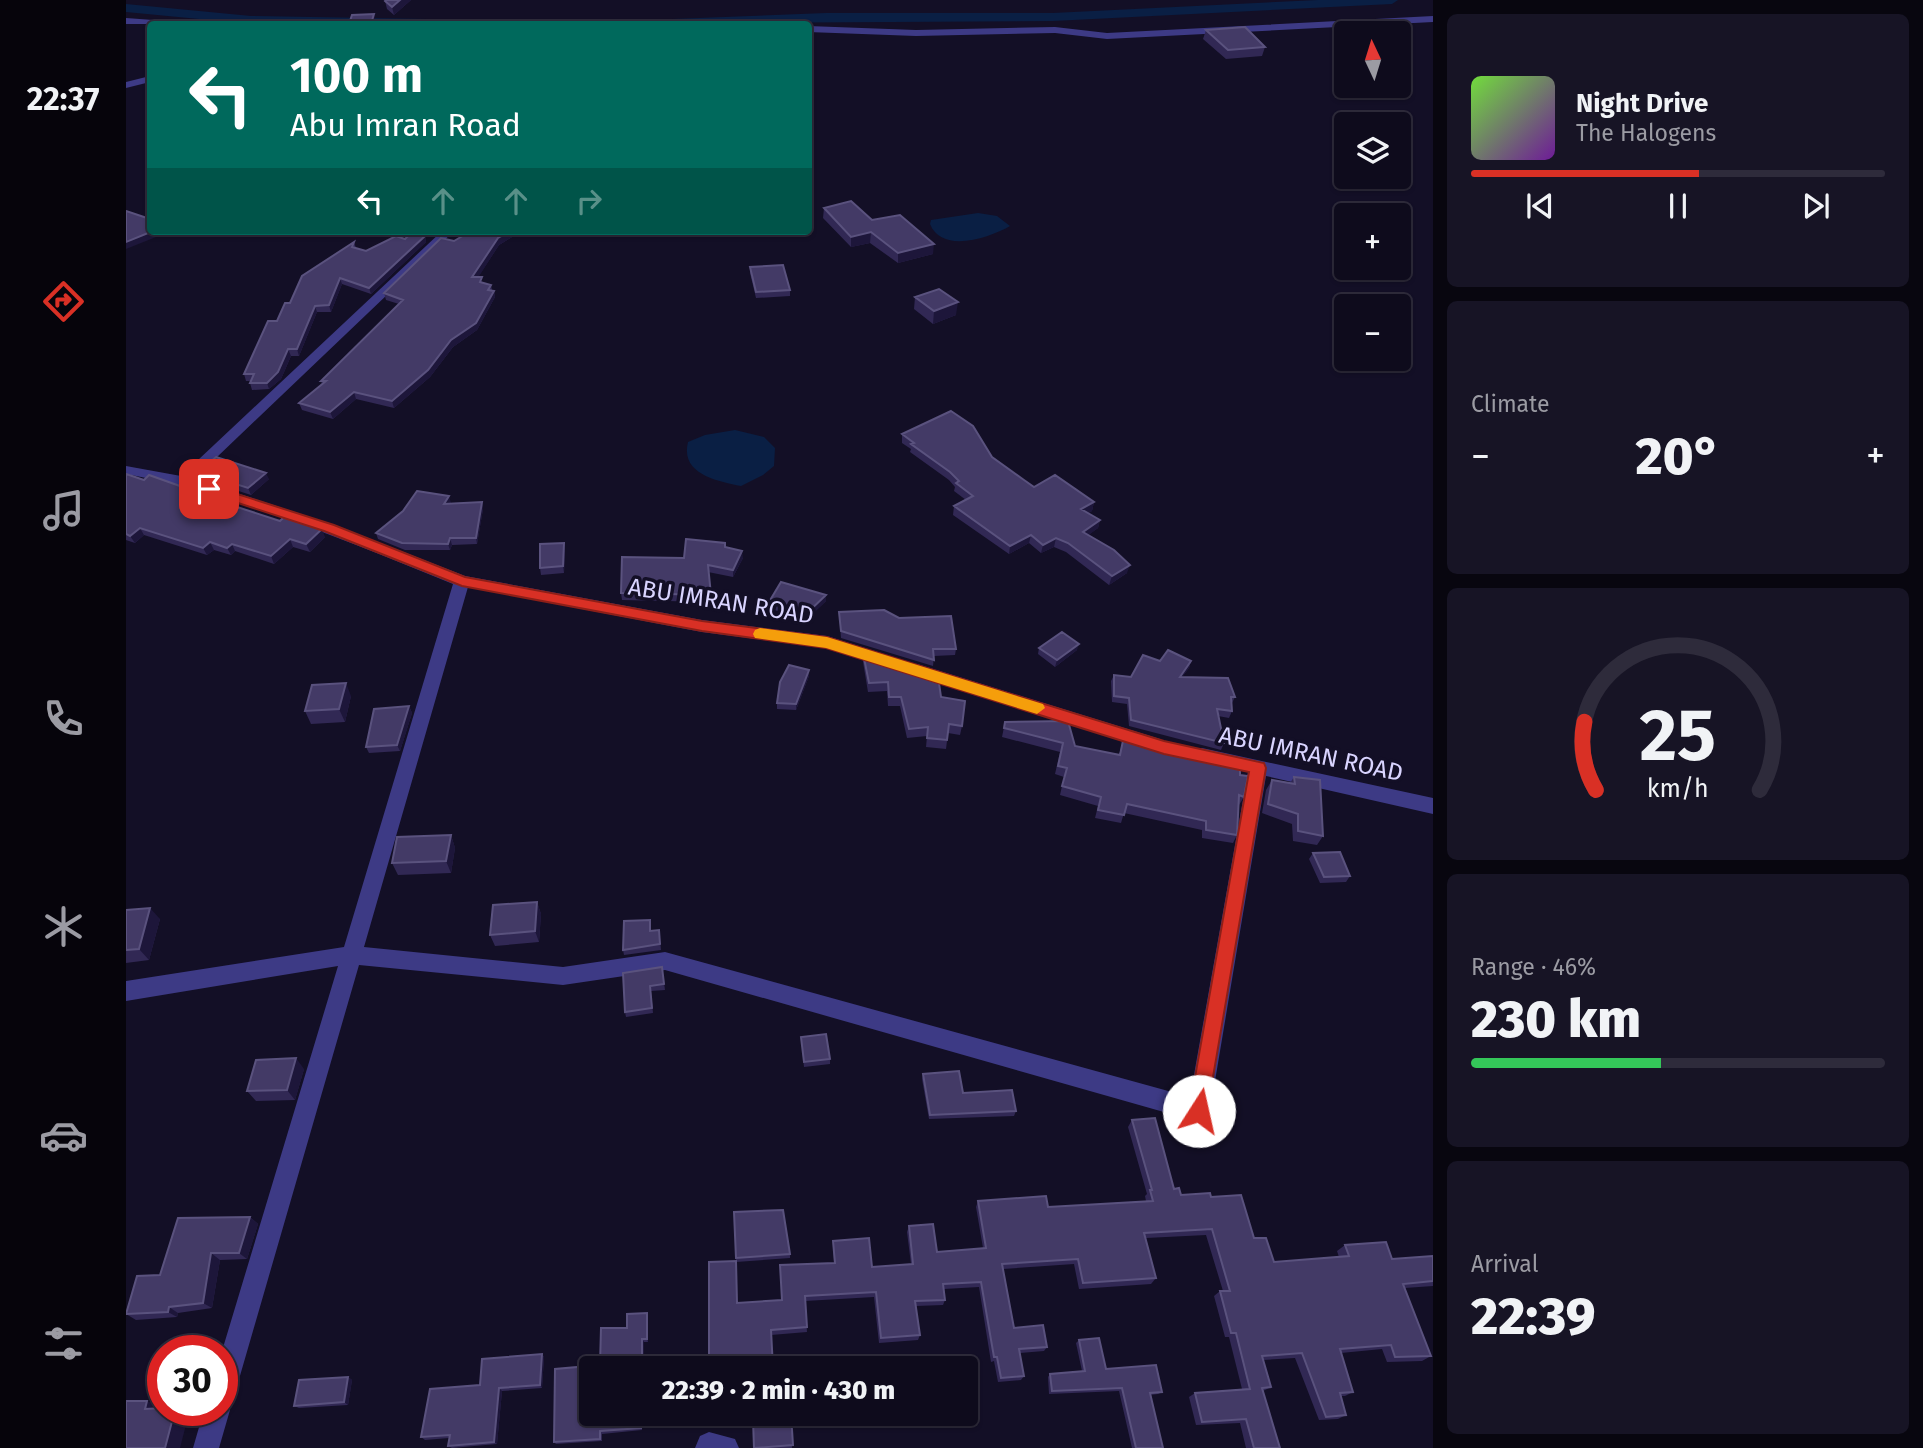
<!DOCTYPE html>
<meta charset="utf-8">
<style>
:root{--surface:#0e0b1c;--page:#171425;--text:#f1f3f6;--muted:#9b9ba3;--line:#2e2b3b;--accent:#d93025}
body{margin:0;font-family:"Fira Sans",sans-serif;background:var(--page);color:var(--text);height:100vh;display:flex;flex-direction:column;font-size:26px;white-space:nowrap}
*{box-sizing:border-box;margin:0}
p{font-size:23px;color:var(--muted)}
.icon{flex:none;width:38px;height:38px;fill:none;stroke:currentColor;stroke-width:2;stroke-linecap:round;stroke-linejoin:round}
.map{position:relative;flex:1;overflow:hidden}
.details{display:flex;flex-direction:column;gap:14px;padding:14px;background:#08060f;width:490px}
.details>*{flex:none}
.top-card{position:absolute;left:21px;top:21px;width:665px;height:214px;border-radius:7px;box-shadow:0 2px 5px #0004,0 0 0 2px var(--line);background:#00695c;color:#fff;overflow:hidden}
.needle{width:46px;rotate:356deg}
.controls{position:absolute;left:1208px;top:21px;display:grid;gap:14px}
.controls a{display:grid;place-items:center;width:77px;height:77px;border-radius:7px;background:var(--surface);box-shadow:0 2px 5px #0004,0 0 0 2px var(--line);font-size:35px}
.speed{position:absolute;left:21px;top:1335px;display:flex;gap:14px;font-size:35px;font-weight:700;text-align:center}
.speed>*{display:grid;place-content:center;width:91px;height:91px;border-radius:50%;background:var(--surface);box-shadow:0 2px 5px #0004,0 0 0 2px var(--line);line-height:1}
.speed .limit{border:10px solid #d22;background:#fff;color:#111}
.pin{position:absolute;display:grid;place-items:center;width:60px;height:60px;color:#fff;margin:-30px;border-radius:14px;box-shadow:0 4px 10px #0006}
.me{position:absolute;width:77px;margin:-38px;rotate:10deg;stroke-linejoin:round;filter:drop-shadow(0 0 5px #0008)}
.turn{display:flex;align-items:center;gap:24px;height:147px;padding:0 28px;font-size:32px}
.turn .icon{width:91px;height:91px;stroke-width:2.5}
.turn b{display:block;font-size:49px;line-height:60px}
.lanes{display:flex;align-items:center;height:66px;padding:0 28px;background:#0003;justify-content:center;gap:35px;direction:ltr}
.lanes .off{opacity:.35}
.big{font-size:52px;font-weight:800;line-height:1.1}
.details .tile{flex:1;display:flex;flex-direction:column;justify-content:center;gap:10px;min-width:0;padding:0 24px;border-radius:10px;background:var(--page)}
.details .dial{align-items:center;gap:0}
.dial svg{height:182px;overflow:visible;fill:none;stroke:var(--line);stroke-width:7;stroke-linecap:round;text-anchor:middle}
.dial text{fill:var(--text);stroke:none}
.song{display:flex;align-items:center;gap:21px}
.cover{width:84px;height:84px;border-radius:10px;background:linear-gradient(135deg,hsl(100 70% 55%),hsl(280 70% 35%))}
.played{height:7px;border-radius:4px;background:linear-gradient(90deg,var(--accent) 55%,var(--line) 55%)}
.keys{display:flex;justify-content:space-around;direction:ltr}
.heat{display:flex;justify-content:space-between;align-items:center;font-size:38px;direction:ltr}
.charge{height:10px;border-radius:5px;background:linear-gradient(90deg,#34c759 46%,var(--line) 0)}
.trip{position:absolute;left:453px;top:1356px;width:399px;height:70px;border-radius:7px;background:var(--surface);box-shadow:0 2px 5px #0004,0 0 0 2px var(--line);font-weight:800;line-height:70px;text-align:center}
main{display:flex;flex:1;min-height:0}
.dock{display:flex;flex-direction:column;width:126px;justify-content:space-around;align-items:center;background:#06040b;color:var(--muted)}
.dock .icon{width:49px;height:49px}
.dock .current{color:var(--accent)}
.dock b{font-size:32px;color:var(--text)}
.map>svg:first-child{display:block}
.water{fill:#0a1f44}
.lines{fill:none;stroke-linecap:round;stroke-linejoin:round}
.canal{fill:#0a1f44;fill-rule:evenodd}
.minor{fill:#3d3a85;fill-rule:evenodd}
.wall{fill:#312854}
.shaded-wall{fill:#1d163a}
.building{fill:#433a66;stroke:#5a527e;stroke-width:2}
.route{fill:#d93025;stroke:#8d1f18;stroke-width:2}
.slow{fill:#f59e0b}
.labels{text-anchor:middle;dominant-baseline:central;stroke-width:7;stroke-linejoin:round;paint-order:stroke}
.street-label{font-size:24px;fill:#d9d4ff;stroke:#130f26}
</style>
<main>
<nav class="dock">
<b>22:37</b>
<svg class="icon current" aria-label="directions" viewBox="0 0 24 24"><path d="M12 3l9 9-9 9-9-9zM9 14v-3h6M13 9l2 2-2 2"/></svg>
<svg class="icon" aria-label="music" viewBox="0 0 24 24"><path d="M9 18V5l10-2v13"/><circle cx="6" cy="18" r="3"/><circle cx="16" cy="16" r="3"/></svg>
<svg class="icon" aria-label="phone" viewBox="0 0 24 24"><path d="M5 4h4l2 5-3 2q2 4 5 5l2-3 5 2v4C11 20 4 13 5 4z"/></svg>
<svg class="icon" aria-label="climate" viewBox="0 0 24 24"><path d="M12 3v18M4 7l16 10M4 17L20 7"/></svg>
<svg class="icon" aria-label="car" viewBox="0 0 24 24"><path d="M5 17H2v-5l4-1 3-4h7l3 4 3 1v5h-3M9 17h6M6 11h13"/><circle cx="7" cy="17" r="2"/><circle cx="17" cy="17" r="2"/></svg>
<svg class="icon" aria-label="filters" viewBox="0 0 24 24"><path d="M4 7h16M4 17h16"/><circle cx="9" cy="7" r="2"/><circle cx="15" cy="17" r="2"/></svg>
</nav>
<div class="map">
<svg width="1307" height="1448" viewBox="0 0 1307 1448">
<rect width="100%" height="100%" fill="#130f26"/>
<!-- water -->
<path class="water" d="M852,213L871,216L884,226C863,238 816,254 804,224L805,220Z
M609,430L638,437L649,448L648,466L637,475L615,486C591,481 554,474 562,442L579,435Z"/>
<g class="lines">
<!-- canal -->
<path class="canal" d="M1192,0H1272L1266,4L927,21L398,24L404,20L494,21L700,13H927Z
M0,4L125,16L358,20L364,24H125L0,12Z"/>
<!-- minor -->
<path class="minor" d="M1307,16V22L981,39L929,33L790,36L682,32V26L790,30L929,27L981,33Z
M0,18L41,21L45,24H0Z
M24,76V82L0,88V82Z
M316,231H328L68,479L208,525L339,576L576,620L701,636L767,657L769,661L761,667L700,648L576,632L342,587L238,947L437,967L539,952L1064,1097L1122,772L1070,760L1067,755L1070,750L1076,748L1307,798V814L1140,776L1084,1111L1081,1119L1073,1122L539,970L437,985L233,965L109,1393L105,1402L102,1404L104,1410L93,1448H67L78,1410H96V1351L212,966L0,1001V981L218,947L327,584C221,541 113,496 0,474V466L55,476Z
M791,664L1034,739L1037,744L1034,749L1028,751L785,674L783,670Z
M583,1432L609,1439L613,1448H569L574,1436Z"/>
</g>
<!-- wall -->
<path class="wall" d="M285,0L268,15L261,9L259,1Z
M1080,30L1139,47L1136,56L1100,59L1077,39Z
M698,208L746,220L807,254L772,263L744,243L725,247L697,218Z
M345,231H396L373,245L352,277L357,283L365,285L366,290L368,291L369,297L351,330L327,347L304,377L268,408L230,399L207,419L176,410L173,403L196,384L195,381L273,304L260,300L258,293L328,241Z
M299,236L300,242L245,294L216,284L205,312H191L173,356H165L155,379L143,389L126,390L124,383L125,381H120L118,374L151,321L164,303L228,242L230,248L240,251L279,239Z
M624,267L664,290V296L630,298L624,273Z
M789,297L830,315L807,324L788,309Z
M776,434L866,457L908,487L968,502L966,511L962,513L974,520L972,528L962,535L1001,573L983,585L940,552L928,547L915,553L903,543L883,554L827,515L828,506L840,500L828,491L829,487L823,480L784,452L785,449L776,443Z
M72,472L143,479L125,495L75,479Z
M0,474L18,480L54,486L109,498L112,506L111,507L199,537L184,552L167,547L148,564L109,551L105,555L88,550L81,555L18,535L9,543L0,540Z
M356,502L357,509L351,544L326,545L324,550H279L252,539L250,533L325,503Z
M599,547L617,558L607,577L582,572L585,602L496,600L495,593Z
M439,550L438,573L415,575L414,568Z
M700,595V601L679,621L643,608V602Z
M713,612L830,649L829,655L808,656L807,666L715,638Z
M913,648L951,650L929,667L912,654Z
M737,653L815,697L836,726L834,735L822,733L820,749L800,747L801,736L781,738L774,706H762L761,691L742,692L737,662Z
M1034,661H1065L1063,668L1056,677L1109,697L1106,703V711L1103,718L1092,716L1098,743L1095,750L1003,726L1001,704L986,702L985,681L988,675L1005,677Z
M683,670V676L670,710L651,709V703Z
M225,696L219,722L185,724L179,711Z
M283,706L286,713L274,751L243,753L240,747Z
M879,722L949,746L993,755L998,736L1114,775L1118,797L1113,805L1111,835L1107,843L1076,838V830L998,813L995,823L969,818L972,806L934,795L938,777L929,774L934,752L876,737Z
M1168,777L1197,836L1191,845L1167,841L1166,824L1136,813L1140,790L1146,780L1164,783Z
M325,835L329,848L325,873L272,875L266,863Z
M1187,853L1224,876L1220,882L1194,883L1183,859Z
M411,902L415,914L413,942L369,946L364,935Z
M0,910L34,919L23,960L0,963Z
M525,925V931L533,930L535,950L498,955L497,950Z
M536,967L539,990L525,991L527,1013L500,1017L499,1012Z
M675,1037L704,1059V1064L678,1067Z
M178,1069L169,1100L130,1101L121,1091Z
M797,1074L837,1093L890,1111L888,1116L803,1119L796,1079Z
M1006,1120L1048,1189L1055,1195L1085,1197L1128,1238L1148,1262L1213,1257L1211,1251L1219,1245L1266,1259L1307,1256V1286L1279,1288L1305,1356L1296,1361L1261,1362L1256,1349L1215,1353L1227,1392L1219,1396H1215L1220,1415L1212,1419L1193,1420L1169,1358L1137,1360L1145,1387L1137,1391L1154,1448H1120L1114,1423L1070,1425L1063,1397L1069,1393L1116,1389L1103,1337H1099L1088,1296L1094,1291H1097L1080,1235L1020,1238L1030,1278L1025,1284L953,1289L948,1264L877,1269L888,1328L921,1347L918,1351L894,1353L898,1376L895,1380L872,1382L868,1361L865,1362L853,1287L818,1289L819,1300L817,1305L790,1306L794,1335L792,1340L753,1343L748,1297L679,1301L681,1332L645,1335L583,1368L612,1303L656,1300L708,1263L707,1246V1241L746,1267L785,1264L781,1232L783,1226L811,1252L857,1248L850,1207L852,1201L922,1207L1020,1201L1019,1196L1021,1194L1002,1127Z
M608,1212L664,1254V1258L610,1262Z
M124,1217L132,1224L121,1259L94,1260L86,1308L52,1313L51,1317L10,1320L0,1314L34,1275Z
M521,1313L522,1316V1342H518L517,1368H466V1414H517L516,1430L476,1434V1441L430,1444L428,1442L429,1369L474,1365L475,1328H501V1314Z
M953,1340L980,1369L1036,1392L1032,1394L1024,1395L1037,1448H1006L993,1391L923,1394L922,1377L924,1374L956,1371L950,1343Z
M416,1354L418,1357L416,1388L376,1391L371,1444L326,1448L322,1446L323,1438L299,1440L295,1437L354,1385Z
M222,1377L226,1380L222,1405L173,1408L168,1406Z
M665,1414L666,1448H628L627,1424L572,1428L571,1424Z"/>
<!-- shaded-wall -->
<path class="shaded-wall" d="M274,0H285L268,15L266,7Z
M248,14L250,24H245Z
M27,231H45L0,249V242Z
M384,231H396L373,245L348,284L346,277L372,238Z
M745,232L744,243L725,247V237Z
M299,236L300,242L245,294L243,288Z
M808,244L807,254L772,263V253Z
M214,278L216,284L205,312L203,305Z
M368,291L369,297L351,330L327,347L304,377L268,408L266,401L325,340Z
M832,302L830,315L807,324L808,311Z
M189,306L191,312L173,356L171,349Z
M162,349L165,356L155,379L143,389L141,383Z
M228,392L230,399L207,419L204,412Z
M140,473L143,479L125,495L122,488Z
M323,496L325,503L318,504Z
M109,498L112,506L106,512L102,504Z
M356,502L357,509L351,544L350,538Z
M968,502L966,511L953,518L955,509Z
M974,520L972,528L955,541L957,532Z
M14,528L18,535L9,543L4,536Z
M196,529L199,537L184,552L180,544Z
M905,535L903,543L883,554L884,546Z
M324,538L326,545L324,550L322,544Z
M930,538L928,547L915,553L917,545Z
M164,539L167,547L148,564L145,556Z
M84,542L88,550L81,555L77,548Z
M438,543L439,550L438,573L437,566Z
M106,544L109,551L105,555L101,548Z
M616,551L617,558L607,577V570Z
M1004,565L1001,573L983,585L986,576Z
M700,595V601L679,621V615Z
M953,644L951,650L929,667L931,660Z
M1065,661L1063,668L1051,684L1054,677Z
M683,670V676L670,710V704Z
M220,683L225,696L219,722L213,709Z
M283,706L286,713L274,751L271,745Z
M325,835L329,848L325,873L320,861Z
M411,902L415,914L413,942L409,931Z
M24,908L34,919L23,960L13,949Z
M170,1058L178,1069L169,1100L161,1090Z
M124,1217L132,1224L121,1259L113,1253Z
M85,1253L94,1260L86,1308L77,1303Z
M43,1307L52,1313L51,1317L42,1312Z
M521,1313L522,1316V1342L521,1339Z
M516,1339L518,1342L517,1368H516Z
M416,1354L418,1357L416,1388L414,1385Z
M222,1377L226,1380L222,1405L218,1402Z
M373,1388L376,1391L371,1444L368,1442Z
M21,1401L35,1407L33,1415L19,1409Z
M49,1410H58L63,1413L54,1448H39Z"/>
<!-- building -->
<path class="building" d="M260,0H274L266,7L259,1Z
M248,14L245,24H223L226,15Z
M1119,27L1139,47L1102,50L1080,30Z
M725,201L746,220L774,215L808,244L772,253L745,232L725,237L698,208Z
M0,211L24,219V231H27L0,242Z
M345,231H384L372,238L346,277H356L354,282L365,285L362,290L368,291L350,323L325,340L302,370L266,401L228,392L204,412L173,403L200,381H195L277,300L258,293L315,238L328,241Z
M285,233L299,236L243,288L214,278L203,305L189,306L171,349H162L152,372L141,383H124L128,374H118L142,321H151L159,303H164L176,276L228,242L226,247L240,251L270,236L279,239Z
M657,265L664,290L630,292L624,267Z
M813,289L832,302L808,311L789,297Z
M825,411L847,426L866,457L898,480L908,487L929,475L968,502L955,509L974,520L957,532L988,550L1004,565L986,576L942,543L930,538L917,545L905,535L884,546L828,506L847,496L830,483L833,481L824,472L785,444L788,443L776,434Z
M90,457L140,473L122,488L72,472Z
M0,474L18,480L23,475L54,486L57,483L80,490L109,498L102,504L154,521L158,517L196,529L180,544L164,539L145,556L106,544L101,548L84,542L77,548L14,528L4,536L0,534Z
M291,491L323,496L318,504L356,502L350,538H324L322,544L276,543L250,533L277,511Z
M560,539L599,543V547L616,551L607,570L582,565L585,595L495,593L496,557L558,558Z
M438,543L437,566L414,568V544Z
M655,582L700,595L679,615L643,602Z
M758,610L773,618L825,616L830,649H807L808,660L715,631L713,612Z
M936,632L953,644L931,660L913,648Z
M1042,650L1065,661L1054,677L1102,678L1109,697H1105L1106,711L1091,709L1098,743L1005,720L1003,698L988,696V675L1005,677L1017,655L1034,661Z
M737,653L812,676L815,697L839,701L836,726L823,724L821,740L801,738L802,727L783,729L775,697H763L762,682L743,683Z
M663,665L683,670L670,704L651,703L654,682Z
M220,683L213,709L179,711L186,685Z
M283,706L271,745L240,747L248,709Z
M942,721L949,746L994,755L998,736L1114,764V775L1122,776L1118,797L1113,795L1111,835L1080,830V821L1001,804L998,815L972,810L975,797L936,786L941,768L932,766L937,743L878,728L879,722Z
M1168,777L1194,780L1197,836L1172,831V814L1142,804L1146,780L1169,784Z
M325,835L320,861L266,863L271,837Z
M1214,852L1224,876L1198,877L1187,853Z
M411,902L409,931L364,935L367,905Z
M24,908L13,949L0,950V910Z
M524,920V931L533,930L534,944L497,950L498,921Z
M536,967L538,984L524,986L526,1008L499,1012L497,973Z
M700,1034L704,1059L678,1062L675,1037Z
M170,1058L161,1090L121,1091L130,1060Z
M833,1071L837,1093L886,1090L890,1111L804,1115L797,1074Z
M1029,1118L1048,1189L1053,1188L1055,1195L1084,1193L1085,1197L1115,1195L1128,1238H1140L1148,1262L1223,1256L1219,1245L1260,1242L1266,1259L1307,1256V1281L1277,1284L1305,1356L1269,1357L1265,1345L1214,1349L1227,1392L1214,1393L1220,1415L1200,1417L1176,1353L1136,1356L1145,1387L1136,1388L1154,1448H1128L1120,1419L1076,1422L1069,1393L1124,1389L1110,1333H1105L1094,1291H1104L1086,1229L1018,1233L1030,1278L957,1283L952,1259L876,1264L888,1328L917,1325L921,1347L893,1349L898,1376L875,1378L871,1357H868L855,1282L817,1284L819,1300L789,1301L794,1335L755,1338L750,1292L679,1296L681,1327L645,1330L647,1368H583V1262L610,1261L611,1303L656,1300L654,1265L709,1263L707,1241L743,1238L746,1267L787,1264L783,1226L807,1224L811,1252L860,1248L852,1201L920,1196L922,1207L1027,1201L1024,1190H1026L1006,1120Z
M657,1210L664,1254L610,1258L608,1212Z
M124,1217L113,1253H85L77,1303L43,1307L42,1312L0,1314L11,1276L34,1275L52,1218Z
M521,1313V1339H516V1368H466V1414H515V1428L474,1431V1439L428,1442L429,1369L474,1365L475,1328H501V1314Z
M973,1338L980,1369L1030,1365L1036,1392L1024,1393L1037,1448H1010L996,1388L926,1391L924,1374L959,1371L953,1340Z
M416,1354L414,1385L373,1388L368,1442L322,1446L324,1435L295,1437L304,1389L354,1385L356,1359Z
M222,1377L218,1402L168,1406L173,1380Z
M0,1401H21L19,1409L37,1408V1410H49L39,1448H0Z
M570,1414H665L667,1445L628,1448L627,1420L571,1424Z"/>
<!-- route -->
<path class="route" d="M83,485L208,525L339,577L576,621L701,637L1038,741L1138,763L1140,768L1080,1118L1073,1121L1066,1118L1063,1111L1123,772L1038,754L700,648L576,631L336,586L198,531L78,492L76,489Z"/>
<!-- slow -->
<path class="slow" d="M634,628L701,637L917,704L919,708L911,714L700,648L629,638L627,634L629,630Z"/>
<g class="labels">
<!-- street labels -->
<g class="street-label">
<text transform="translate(595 601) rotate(9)">ABU IMRAN ROAD</text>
<text transform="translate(1185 754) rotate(12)">ABU IMRAN ROAD</text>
</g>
</g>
</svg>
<div class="controls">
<a><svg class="needle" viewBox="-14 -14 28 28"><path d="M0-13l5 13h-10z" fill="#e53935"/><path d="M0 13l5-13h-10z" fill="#9b9ba3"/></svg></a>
<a><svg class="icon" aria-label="layers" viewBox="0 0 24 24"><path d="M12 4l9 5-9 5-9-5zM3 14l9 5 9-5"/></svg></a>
<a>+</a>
<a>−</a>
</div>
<div class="speed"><div class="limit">30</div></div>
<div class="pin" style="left:83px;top:489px;background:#d93025"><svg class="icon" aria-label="arrive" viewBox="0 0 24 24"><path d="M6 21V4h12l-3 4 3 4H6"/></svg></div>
<svg class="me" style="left:1073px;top:1111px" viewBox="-20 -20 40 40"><circle r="19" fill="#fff"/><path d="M0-13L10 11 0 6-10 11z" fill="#d93025"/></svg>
<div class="trip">22:39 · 2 min · 430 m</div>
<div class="top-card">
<div class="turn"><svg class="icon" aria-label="left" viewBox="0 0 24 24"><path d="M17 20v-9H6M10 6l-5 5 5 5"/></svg><div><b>100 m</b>Abu Imran Road</div></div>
<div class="lanes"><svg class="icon" aria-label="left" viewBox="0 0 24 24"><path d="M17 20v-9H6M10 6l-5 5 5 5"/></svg><svg class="icon off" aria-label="ahead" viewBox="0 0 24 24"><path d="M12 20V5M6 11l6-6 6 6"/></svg><svg class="icon off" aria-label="ahead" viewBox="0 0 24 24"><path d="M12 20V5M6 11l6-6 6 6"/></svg><svg class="icon off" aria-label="right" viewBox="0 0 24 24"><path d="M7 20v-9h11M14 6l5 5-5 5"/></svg></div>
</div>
</div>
<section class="details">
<div class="tile">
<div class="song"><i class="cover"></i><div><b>Night Drive</b><p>The Halogens</p></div></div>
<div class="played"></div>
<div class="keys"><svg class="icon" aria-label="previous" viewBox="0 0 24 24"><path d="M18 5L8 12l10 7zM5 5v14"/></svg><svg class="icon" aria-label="pause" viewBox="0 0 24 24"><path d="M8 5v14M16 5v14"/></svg><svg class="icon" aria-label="next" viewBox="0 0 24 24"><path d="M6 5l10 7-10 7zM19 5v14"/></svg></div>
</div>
<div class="tile"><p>Climate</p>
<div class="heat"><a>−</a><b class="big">20°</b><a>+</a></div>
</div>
<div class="tile dial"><svg viewBox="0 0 100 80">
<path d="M14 69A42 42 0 1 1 86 69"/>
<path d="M14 69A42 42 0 0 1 9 39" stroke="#d93025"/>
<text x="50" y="56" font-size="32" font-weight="700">25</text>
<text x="50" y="72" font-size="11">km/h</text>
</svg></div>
<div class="tile"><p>Range · 46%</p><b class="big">230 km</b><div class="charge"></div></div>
<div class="tile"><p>Arrival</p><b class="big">22:39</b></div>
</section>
</main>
